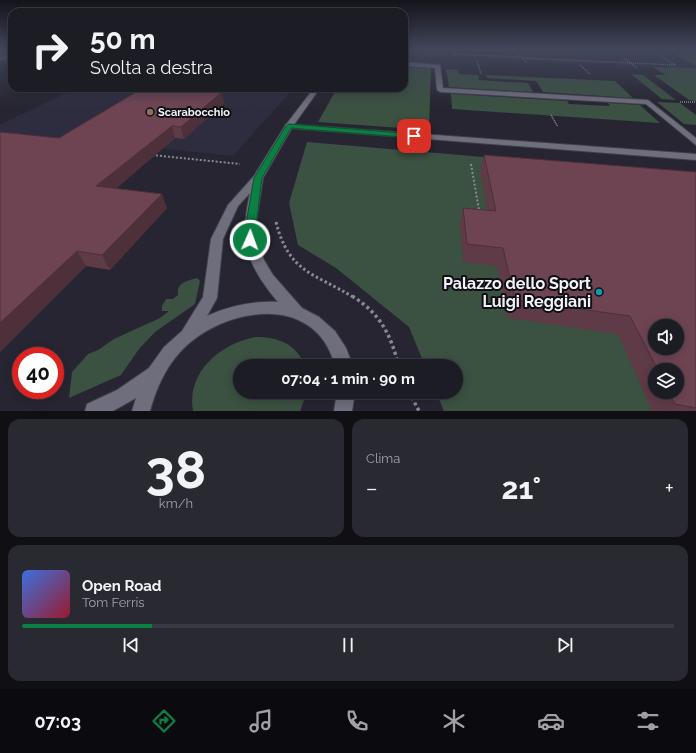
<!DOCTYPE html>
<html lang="it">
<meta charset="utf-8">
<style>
:root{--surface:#1c1c25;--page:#292932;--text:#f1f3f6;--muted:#a0a1a7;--line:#3a3a42;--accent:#0b8043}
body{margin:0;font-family:Raleway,sans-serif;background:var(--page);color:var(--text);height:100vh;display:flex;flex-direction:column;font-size:15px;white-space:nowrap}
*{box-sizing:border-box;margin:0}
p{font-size:13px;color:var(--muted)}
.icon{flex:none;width:22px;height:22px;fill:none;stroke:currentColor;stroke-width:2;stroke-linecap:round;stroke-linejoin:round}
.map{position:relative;height:411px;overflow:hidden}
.side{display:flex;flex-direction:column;gap:8px;padding:8px;background:#0f0f14;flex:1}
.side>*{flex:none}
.banner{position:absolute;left:8px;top:8px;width:400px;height:84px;border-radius:12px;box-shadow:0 2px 10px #0003,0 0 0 1px var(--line);background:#1c1c25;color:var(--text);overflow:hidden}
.buttons{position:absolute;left:648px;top:319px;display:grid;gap:8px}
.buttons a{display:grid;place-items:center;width:36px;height:36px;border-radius:50%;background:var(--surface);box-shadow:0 2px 10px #0003,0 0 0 1px var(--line);font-size:20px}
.speed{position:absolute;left:12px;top:347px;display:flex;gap:8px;font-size:20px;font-weight:700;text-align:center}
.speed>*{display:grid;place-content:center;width:52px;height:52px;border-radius:50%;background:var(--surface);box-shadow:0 2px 10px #0003,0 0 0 1px var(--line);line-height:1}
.speed .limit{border:6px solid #d22;background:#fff;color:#111}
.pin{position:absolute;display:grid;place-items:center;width:34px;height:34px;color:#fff;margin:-17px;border-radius:8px;box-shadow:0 2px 6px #0006}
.me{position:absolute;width:44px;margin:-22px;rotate:2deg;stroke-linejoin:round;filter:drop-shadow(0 0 3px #0008)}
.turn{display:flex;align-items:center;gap:14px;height:84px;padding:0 16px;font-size:18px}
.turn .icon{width:52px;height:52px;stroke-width:2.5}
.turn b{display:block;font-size:28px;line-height:34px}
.big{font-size:30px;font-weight:700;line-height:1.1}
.side .tile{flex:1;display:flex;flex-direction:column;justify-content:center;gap:6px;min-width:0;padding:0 14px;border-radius:12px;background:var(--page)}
.side .dial{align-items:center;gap:0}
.dial b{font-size:52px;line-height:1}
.song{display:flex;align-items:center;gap:12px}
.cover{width:48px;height:48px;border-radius:6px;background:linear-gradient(135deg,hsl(220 70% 55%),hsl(350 70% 35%))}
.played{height:4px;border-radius:2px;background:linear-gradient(90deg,var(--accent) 20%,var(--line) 20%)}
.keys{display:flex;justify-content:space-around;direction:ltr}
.heat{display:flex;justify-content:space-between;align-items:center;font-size:22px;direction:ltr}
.side .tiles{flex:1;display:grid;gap:8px;grid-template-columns:1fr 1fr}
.tile:last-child{grid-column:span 2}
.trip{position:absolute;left:233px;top:359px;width:230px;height:40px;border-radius:20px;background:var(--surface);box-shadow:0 2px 10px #0003,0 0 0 1px var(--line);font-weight:700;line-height:40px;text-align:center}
.tabs{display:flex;height:64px;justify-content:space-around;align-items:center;background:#0b0b0f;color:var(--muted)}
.tabs .icon{width:28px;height:28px}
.tabs .on{color:var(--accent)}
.tabs b{font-size:18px;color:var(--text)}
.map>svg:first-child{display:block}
.built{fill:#2e2d3f}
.green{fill:#3b5141;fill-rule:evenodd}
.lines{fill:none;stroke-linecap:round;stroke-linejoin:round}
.service-casing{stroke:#41404a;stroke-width:2}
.tertiary-casing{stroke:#41404a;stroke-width:2}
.path-far3{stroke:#898993;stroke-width:1.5;stroke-dasharray:1 1;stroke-linecap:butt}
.path-far2{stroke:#898993;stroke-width:2;stroke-dasharray:2 2;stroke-linecap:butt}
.path-far1{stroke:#898993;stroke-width:3;stroke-dasharray:2.5 2.5;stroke-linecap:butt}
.path{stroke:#898993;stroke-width:3.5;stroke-dasharray:3 3;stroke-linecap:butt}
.service{fill:#6f6e7d;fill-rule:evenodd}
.tertiary{fill:#6f6e7d;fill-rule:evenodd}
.wall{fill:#5f3a47;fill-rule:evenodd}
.shaded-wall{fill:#4d3039}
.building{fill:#6e4452;stroke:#4d3039;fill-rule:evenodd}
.route{fill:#0b8043;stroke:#07532c}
.education-dot{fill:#8d6e63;stroke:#0f0f14;stroke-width:1.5}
.culture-dot{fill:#0f9aa8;stroke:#0f0f14;stroke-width:1.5}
.labels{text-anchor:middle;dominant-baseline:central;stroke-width:4;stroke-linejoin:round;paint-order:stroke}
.far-poi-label{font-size:11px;font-weight:bold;fill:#f2f2fa;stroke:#0f0f14;text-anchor:start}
.near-poi-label{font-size:16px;font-weight:bold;fill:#f2f2fa;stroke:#0f0f14;text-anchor:end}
</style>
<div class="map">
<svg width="696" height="411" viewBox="0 0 696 411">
<rect width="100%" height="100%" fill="#262531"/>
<!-- built -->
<path class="built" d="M404,49H696V95L653,67L404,55Z
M76,88H136L127,93L192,98L207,88H294L233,156L0,132V125Z"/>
<!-- green -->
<path class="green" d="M0,49H12V62L0,61Z
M666,49L696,50V66Z
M404,67L431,68L429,130L318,122L337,88H404Z
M653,67L696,68V101L689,100L654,75H666Z
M446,69L458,70L459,74L478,75L479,80L528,83L533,92L449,87Z
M631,74L643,75L676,100L662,99Z
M486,75L615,81L633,98L543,92L536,81L487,78Z
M451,94L567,101L569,104L610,106L608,103L640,105L660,123L452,109Z
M657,102L680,103L696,115V125L684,124Z
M307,142L696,175V411H444L436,392H456V366H425L409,327L336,268L298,245L289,203ZM655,326H677V348H655ZM655,370H677V392H655Z
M197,278L200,281L195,304L155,332L139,349L121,375L69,398L72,372L88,354L98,350L114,339L160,318L169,311H162V306L166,299H173L178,295C176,283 186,281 197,278Z
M256,337C278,337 297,344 305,366H240V392H307L300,411H193C186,372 221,343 256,337Z"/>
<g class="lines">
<!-- service casing -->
<g class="service-casing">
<path id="service" d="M404,62L440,65L443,88L648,100L696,138V145L646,104L440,92L437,90L435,68L404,66Z
M286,124L696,154V160L289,128L285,126Z"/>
</g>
<!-- tertiary casing -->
<g class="tertiary-casing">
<path id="tertiary" d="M314,88H320L293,126L263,178L257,217V240L264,260L273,275L302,308L319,317L335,331L346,348L353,366H335C316,291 222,307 181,351C165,368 156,389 150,411H132L136,398L113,411H85L87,404L117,390L149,368L164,347L182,331L203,297L211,239L228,205L254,176L285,126ZM250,193C239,241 246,264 278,302C253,301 231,305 207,316L217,298L223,239L238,206Z
M337,392H355L352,411H334Z"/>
</g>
<!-- path-far3 -->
<path class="path-far3" d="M453,54L520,57
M518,55L523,58L526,63
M523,58L675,65L650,49
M624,58L637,68
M0,59L12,55
M477,60L481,74
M580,65L590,74
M680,102H696
M551,115L558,127"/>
<!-- path-far2 -->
<path class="path-far2" d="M152,155L240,164
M471,164L479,210"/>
<!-- path-far1 -->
<path class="path-far1" d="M478,209L479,212
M276,222C289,273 314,273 353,297"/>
<!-- path -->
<path class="path" d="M352,296C381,314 390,334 399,366
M409,392L419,411"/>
<!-- service -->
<use href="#service" class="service"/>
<!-- tertiary -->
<use href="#tertiary" class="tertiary"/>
</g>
<!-- wall -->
<path class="wall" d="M173,90L219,92L224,103L184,139L175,138L116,188L167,208L110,270L86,266L0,352L59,138Z
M484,155L696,172V411H652L618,334L508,318L497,266L463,262L460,225L463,208L487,210L480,171ZM655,370H677V392H655Z"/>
<!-- shaded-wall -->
<path class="shaded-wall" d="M218,90L219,95L222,92L224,103L184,139L181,127Z
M172,126L175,138L103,200L96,186Z
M162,194L167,208L110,270L102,255Z
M77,251L86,266L0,352V323Z"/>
<!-- building -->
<path class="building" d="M143,88L173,90L176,88H194L218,90L215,92H222L181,127L172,126L96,186L162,194L102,255L77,251L0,323V132L59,138Z
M484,155L696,172V408L675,404L668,392H677V370H658L630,316L515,300L503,248L467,244L463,208L496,211ZM655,326H677V348H655Z"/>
<!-- sky -->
<linearGradient id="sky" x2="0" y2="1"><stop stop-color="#15141b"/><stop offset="0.46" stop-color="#41465a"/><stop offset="1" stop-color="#41465a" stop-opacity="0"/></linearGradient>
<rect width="696" height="107" fill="url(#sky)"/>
<!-- route -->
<path class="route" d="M289,124L414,134L417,136L414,138L291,128L262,178L254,242H247L245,229L254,178L286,126Z"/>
<!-- markers -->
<circle class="education-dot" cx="150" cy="112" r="4"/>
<circle class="culture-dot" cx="599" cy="292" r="4"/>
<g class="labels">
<!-- far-poi labels -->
<g class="far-poi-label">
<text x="158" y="112">Scarabocchio</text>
</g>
<!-- near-poi labels -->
<g class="near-poi-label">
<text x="591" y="283">Palazzo dello Sport<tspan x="591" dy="18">Luigi Reggiani</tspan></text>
</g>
</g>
</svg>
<div class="buttons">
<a><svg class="icon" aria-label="sound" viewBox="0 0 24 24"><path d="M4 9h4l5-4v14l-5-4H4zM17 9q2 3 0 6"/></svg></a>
<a><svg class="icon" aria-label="layers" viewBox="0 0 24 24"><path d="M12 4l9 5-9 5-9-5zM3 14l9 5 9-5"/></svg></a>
</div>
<div class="speed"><div class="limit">40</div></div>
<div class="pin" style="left:414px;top:136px;background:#d93025"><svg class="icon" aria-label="arrive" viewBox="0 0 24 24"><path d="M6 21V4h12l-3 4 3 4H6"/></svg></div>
<svg class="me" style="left:250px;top:240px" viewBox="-20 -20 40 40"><circle r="17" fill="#0b8043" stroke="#fff" stroke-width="3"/><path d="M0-11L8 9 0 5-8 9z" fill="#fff"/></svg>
<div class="trip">07:04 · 1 min · 90 m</div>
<div class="banner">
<div class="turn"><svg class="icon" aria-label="right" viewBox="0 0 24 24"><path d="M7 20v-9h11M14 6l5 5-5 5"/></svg><div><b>50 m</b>Svolta a destra</div></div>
</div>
</div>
<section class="side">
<div class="tiles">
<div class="tile dial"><b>38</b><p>km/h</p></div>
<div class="tile"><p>Clima</p>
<div class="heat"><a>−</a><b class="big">21°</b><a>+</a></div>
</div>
<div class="tile">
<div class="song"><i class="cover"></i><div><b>Open Road</b><p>Tom Ferris</p></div></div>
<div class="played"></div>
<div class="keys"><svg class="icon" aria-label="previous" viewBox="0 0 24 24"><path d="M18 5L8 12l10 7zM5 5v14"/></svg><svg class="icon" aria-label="pause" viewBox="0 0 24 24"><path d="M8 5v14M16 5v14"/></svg><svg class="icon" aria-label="next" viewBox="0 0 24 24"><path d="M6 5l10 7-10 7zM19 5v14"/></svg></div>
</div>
</div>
</section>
<nav class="tabs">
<b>07:03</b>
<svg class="icon on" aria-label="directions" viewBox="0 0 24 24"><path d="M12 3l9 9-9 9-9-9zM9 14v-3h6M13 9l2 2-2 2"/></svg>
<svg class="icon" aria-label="music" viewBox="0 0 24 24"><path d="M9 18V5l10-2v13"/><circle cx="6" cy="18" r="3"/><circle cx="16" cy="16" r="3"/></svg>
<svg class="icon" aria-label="phone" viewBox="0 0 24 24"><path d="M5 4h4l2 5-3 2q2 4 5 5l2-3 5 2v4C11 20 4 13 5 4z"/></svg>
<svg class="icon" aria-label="climate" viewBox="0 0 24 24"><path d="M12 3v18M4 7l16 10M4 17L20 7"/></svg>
<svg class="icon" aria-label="car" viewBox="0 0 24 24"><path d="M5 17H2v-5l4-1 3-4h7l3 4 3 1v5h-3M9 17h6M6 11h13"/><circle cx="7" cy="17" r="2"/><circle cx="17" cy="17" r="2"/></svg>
<svg class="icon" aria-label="filters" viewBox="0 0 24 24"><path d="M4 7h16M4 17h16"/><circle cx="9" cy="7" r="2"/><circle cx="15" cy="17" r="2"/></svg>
</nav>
